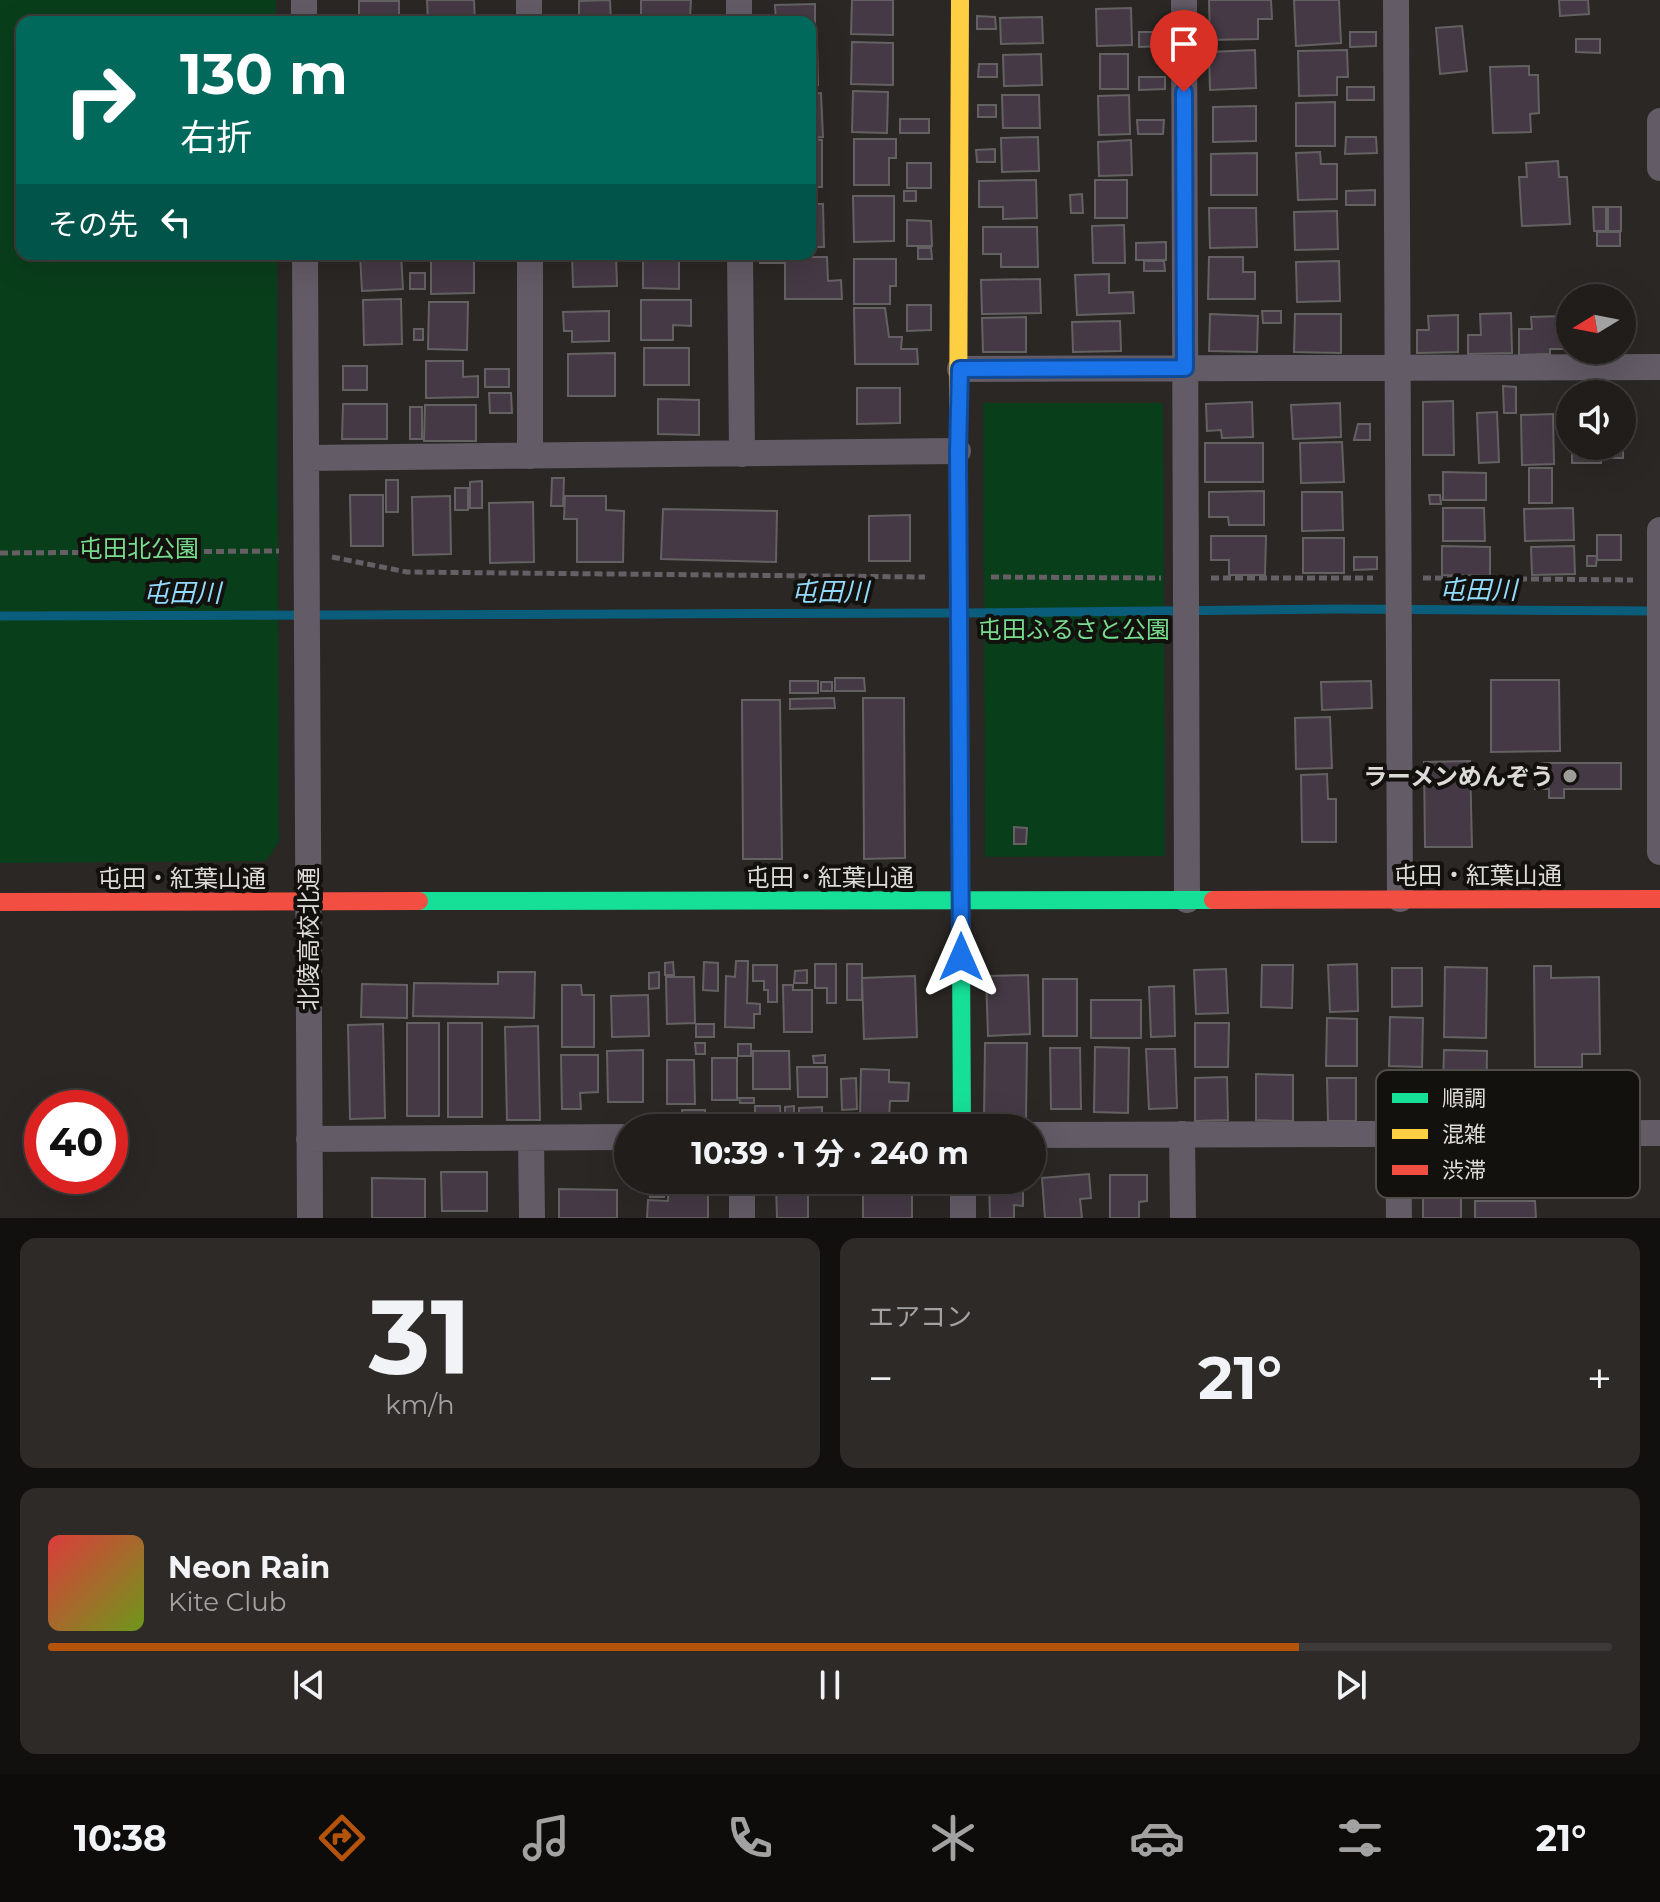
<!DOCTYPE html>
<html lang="ja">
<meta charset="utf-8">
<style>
:root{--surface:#201d1b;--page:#2d2a28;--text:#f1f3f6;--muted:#a2a2a3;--line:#3d3b3a;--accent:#b45309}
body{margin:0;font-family:Montserrat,"Noto Sans JP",sans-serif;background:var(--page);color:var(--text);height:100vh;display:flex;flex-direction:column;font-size:30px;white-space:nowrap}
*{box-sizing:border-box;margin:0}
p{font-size:26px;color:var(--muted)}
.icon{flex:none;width:44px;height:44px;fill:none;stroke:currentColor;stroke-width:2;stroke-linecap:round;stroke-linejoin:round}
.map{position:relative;height:1218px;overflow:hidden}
.sheet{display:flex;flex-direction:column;gap:20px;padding:20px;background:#12100f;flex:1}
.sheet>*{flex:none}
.banner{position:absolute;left:16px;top:16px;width:800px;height:244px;border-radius:16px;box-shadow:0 8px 32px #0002,0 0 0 2px var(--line);background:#00695c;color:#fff;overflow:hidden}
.needle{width:52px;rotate:260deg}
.controls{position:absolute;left:1556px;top:284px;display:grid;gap:16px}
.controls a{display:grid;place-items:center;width:80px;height:80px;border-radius:50%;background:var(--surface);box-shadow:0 8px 32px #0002,0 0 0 2px var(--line);font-size:40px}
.speed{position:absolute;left:24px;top:1090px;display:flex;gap:16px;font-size:40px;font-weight:700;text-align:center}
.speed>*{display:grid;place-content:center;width:104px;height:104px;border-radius:50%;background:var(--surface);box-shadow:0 8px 32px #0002,0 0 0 2px var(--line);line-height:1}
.speed .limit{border:12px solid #d22;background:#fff;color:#111}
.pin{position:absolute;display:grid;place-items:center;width:68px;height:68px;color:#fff;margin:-82px -34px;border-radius:50% 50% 50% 0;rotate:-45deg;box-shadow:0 0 8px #0007}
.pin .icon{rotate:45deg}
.me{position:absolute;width:88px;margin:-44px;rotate:0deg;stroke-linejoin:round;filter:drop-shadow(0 0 6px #0008)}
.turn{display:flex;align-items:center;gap:28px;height:168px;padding:0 32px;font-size:36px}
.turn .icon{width:104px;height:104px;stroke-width:2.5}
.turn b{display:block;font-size:56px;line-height:68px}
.then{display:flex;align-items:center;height:76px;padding:0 32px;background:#0003;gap:16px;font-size:30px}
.big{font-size:60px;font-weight:700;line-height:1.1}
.sheet .widget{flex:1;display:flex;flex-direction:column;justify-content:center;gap:12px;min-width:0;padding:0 28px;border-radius:16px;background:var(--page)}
.sheet .dial{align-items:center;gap:0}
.dial b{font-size:104px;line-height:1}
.song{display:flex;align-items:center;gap:24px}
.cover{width:96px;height:96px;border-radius:12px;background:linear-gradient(135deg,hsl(0 70% 55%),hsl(80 70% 35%))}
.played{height:8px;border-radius:4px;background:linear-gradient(90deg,var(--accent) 80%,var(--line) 80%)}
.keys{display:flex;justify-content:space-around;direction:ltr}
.heat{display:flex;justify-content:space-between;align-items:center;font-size:44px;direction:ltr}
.sheet .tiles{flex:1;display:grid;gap:20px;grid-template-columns:1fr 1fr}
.widget:last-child{grid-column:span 2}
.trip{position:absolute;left:614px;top:1114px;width:432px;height:80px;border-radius:40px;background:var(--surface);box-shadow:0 8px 32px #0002,0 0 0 2px var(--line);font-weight:700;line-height:80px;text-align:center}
.menu{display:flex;height:128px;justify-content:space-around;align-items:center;background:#0d0c0b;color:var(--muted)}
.menu .icon{width:56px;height:56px}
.menu .active{color:var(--accent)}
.menu b{font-size:36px;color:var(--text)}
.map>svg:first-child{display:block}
.green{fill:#093e1b}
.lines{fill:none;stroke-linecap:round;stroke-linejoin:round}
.stream{stroke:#0a5e7c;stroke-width:9}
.building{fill:#443944;stroke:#646162;stroke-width:2}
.path{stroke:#665f65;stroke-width:5;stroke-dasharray:8 4;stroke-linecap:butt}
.street{stroke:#635b66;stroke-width:26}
.fast{stroke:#16e098;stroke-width:18}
.slow{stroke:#ffcf43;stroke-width:18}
.jam{stroke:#f24e42;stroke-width:18}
.route-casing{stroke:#114b97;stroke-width:20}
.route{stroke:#1a73e8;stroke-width:14}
.poi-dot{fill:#9e9c98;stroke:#13110e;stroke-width:3}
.labels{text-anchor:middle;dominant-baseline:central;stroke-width:8;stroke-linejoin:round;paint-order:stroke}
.park-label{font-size:24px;fill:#78dc8e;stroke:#13110e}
.poi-label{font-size:24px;font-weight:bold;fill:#dddbd7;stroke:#13110e;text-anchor:end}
.street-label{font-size:24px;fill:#dddbd7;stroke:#13110e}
.water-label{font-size:26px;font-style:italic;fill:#92dafe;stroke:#13110e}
.key{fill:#13110e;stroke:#504e4a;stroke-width:2}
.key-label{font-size:22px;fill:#dddbd7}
</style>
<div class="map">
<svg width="1660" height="1218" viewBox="0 0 1660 1218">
<rect width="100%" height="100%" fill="#2a2724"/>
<!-- green -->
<path class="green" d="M0,0H276V22H22V254H277L279,842L266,861L0,863Z
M983,403H1163L1165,856L985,857Z"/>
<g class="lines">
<!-- stream -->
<path class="stream" d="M967,613L1336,609L1657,611
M0,616L949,613"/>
</g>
<!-- building -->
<path class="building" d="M427,0H474L475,22H428Z
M610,0L611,22H559V17H579V1Z
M641,0H691L690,18H676V22H641Z
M852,0H893V35L851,34Z
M1209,0H1271L1272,19H1258V39L1210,40Z
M1294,0H1339L1341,43L1296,46Z
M1559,0H1588L1589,14L1560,16Z
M359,1H399V22H359Z
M815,4V35H810V22H776L775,5Z
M1131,8L1132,45L1097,46L1096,9Z
M977,16L995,17L996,29H977Z
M1042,17L1043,43L1001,44L1000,18Z
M1462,26L1467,71L1440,74L1436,28Z
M1139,32H1165V46L1139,47Z
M1350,32H1376V46L1350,47Z
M1576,39H1600V53L1576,52Z
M852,42L893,43V85L851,84Z
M810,43H817L818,85H810Z
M1255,50L1256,88L1210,90L1209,52Z
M1347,50L1348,77H1337V95L1299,96L1298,51Z
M1041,54L1042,85L1004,86L1003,55Z
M1100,54H1128V89H1100Z
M979,64H997V77H978Z
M1529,66V75H1538L1539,113L1530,114L1531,132L1493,133L1490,67Z
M1139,77H1165V89L1139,90Z
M1347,87H1374V100H1347Z
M853,91L888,92L887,133L852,132Z
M821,93L823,137L810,138V94Z
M1002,95H1039L1040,128H1003Z
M1129,95L1130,134L1099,135L1098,96Z
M1335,102V146H1296V103Z
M978,105H996V117H978Z
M1256,106V141L1213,142V107Z
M900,119H929V133H900Z
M1137,120H1164L1163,134H1138Z
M1038,137L1039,171L1002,172L1001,138Z
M1346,137H1376L1377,153L1345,154Z
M854,139H896V158H889V185H854Z
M810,140H822V187H810Z
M1131,140L1132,175L1099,176L1098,142Z
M995,149V162H977L976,150Z
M1320,152L1321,164H1337V199L1298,200L1296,153Z
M1257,153V195H1211V154Z
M1558,161L1559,177H1567L1570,224L1522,226L1519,177H1527L1526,163Z
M907,163H931V188H907Z
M1036,180L1037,218L1003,219V207H979V181Z
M1095,180H1127V218H1095Z
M1375,190V205H1346V191Z
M904,191H916V201H904Z
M1082,194L1083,213H1071L1070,195Z
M853,196H894V241L854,242Z
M810,204H823L824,247H810Z
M1593,207H1606V231H1594Z
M1608,207H1621V231H1608Z
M1209,208H1256L1257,247L1210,248Z
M1337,211L1338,249L1295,250L1294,212Z
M907,220L931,221L932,246H907Z
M1124,225L1125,263H1093L1092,226Z
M983,227H1037L1038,267H1001V254H983Z
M1597,232H1620V246H1597Z
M1166,242V260H1136V243Z
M918,248H931L932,259H918Z
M360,254H401L403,289L362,291Z
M431,254H474V293L431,294Z
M572,254H616L617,286L573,287Z
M643,254H679V289L643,288Z
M760,254H784V263H760Z
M785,257H827L828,281L841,280L842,299H785Z
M1209,257H1243V272H1255V299H1208Z
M854,259H896V286H890V304H854Z
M1144,261H1164L1165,271H1144Z
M1339,261L1340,301L1297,302L1296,262Z
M410,273H425V289H410Z
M1109,274V293L1133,292L1134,313L1077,315L1075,275Z
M1040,279L1041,313L982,314L981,280Z
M401,299L402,344L364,345L363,300Z
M641,300H691V326L673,325V340H641Z
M429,302H468L467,350L428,349Z
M907,305H931V330L907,331Z
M854,308H885L889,337H902L901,349H917L918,364H855Z
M609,311V341L572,342V331H564L563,312Z
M1262,311H1281V323H1263Z
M1511,313L1512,353L1468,354V335H1481L1480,314Z
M1210,314L1258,316L1257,352L1209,351Z
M1295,314H1341V353L1294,352Z
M1458,315V352L1417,353V330H1429L1428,316Z
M1563,316L1564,349H1550V354L1519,355V329H1532L1531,317Z
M1026,317V352H983L982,318Z
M1120,321L1121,351L1073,352L1072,322Z
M414,329H423V340H414Z
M644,348H689V385H644Z
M1573,350H1601L1600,354L1573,355Z
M615,353V396H568V354Z
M426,361H463V377L478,376V397L426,398Z
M343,366H367V390H343Z
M485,369H509V387H485Z
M1503,386L1516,387V413H1504Z
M857,388H900V423L857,424Z
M489,393H511L512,413H490Z
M658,399L699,400V435L658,434Z
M1453,401L1454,455H1423V402Z
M1252,402L1253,437L1222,438L1221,430L1207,431L1206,404Z
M1340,403L1341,437L1293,439L1291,405Z
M343,404H387V439H342Z
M425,405H476V441H424Z
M410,407H422V439H410Z
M1497,412L1499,462L1479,463L1477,413Z
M1553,414L1554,464L1522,465L1521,415Z
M1358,424H1370V440H1354Z
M1342,442L1344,482L1301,483L1300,443Z
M1623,442V458H1603V446H1622Z
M1205,443H1263V482H1205Z
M1572,446H1600L1601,463H1572Z
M1529,468H1552V503H1529Z
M1443,472L1486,473V500H1443Z
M552,478H564L563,506H551Z
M386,480H398V512H386Z
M482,481V508H470V482Z
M455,488H468V510H455Z
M1264,491V525H1229L1228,517H1209V492Z
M1302,492H1342L1343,530L1302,531Z
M350,495H383V546H351Z
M1429,495H1440L1441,504H1430Z
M450,496L451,554L413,555L412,497Z
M565,496H606V510L624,511L623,562H577V519H564Z
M533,502L534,562L490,563L489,503Z
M1443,508H1484L1485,541H1443Z
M1573,508L1574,540L1525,541L1524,509Z
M663,509L777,511L776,562L661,559Z
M910,515V561H869V516Z
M1597,535H1621V560H1597Z
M1211,536H1266L1265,575H1229V560H1211Z
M1303,538H1344V573H1303Z
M1442,546L1490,547V576L1442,575Z
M1574,546L1575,574L1532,575L1531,547Z
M1587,556H1597L1596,566H1587Z
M1354,557H1377V569L1354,570Z
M835,678H864L865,691H835Z
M1491,680H1559L1560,751L1491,752Z
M790,681H818V693H790Z
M1371,681L1372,708L1322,710L1321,682Z
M821,682H832V691H821Z
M834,698L835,708L790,709V699Z
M863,698H904L905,858L864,859Z
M742,700H780L782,859H743Z
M1330,717L1332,768L1296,769L1295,718Z
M1470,761L1472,847H1425L1424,762Z
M1535,763H1621V789H1564V798H1549V789H1535Z
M1327,774L1328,799H1336V842H1302L1301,775Z
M1014,827L1027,828L1026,844H1014Z
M736,961H748L747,1003L760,1004V1014H754V1028L725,1027L726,976L735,977Z
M673,962L674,975H665V963Z
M704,962L718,963V991L703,990Z
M815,964H836V1003H827V988H815Z
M847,964H862V1000H847Z
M1357,964L1358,1011L1330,1012L1328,965Z
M753,965H777V1002H768V990H764V981H753Z
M1262,965H1293L1292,1008L1261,1007Z
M1534,966H1551V978L1599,977L1600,1054H1582V1067H1535Z
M1445,967L1487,968L1486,1038L1444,1037Z
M1392,968H1422V1006L1392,1007Z
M1226,969L1228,1013L1196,1014L1194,970Z
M807,970V983H794L795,971Z
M498,972H535L534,1018L413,1016L414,983L498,984Z
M659,972V988L649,989V973Z
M1028,975L1030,1034L988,1036L986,976Z
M915,976L917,1037L864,1039L862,978Z
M666,977H694L695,1023L667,1024Z
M1043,979H1077V1036H1043Z
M362,984L407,985V1018L361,1017Z
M562,985H581L582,995H594V1047H562Z
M783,985H793V990H812V1032H784Z
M1174,986L1175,1036L1151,1037L1149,987Z
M648,995L649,1036L612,1037L611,996Z
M1091,1000H1141V1038H1091Z
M1390,1017L1423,1018L1422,1067L1389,1066Z
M1327,1018L1357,1019V1066H1326Z
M407,1023H439V1116H407Z
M448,1023H482V1117H448Z
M1195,1023H1229L1228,1067H1195Z
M383,1024L385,1118L350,1119L348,1025Z
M696,1024H714V1037H696Z
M538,1026L540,1120H507L505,1027Z
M695,1043H705V1054H696Z
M985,1043H1027L1026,1120L984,1119Z
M738,1044H751V1056H738Z
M1095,1047L1129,1048L1128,1113L1094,1112Z
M1050,1048H1080L1081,1109H1051Z
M1146,1049H1175L1177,1108L1149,1109Z
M643,1050V1102H608L607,1051Z
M1444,1050L1487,1051L1486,1124L1442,1123Z
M753,1051H789L790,1089H753Z
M561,1055H598V1092L580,1093L581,1109H562Z
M825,1055V1063H814L813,1056Z
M712,1058H737V1100H712Z
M667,1060H694L695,1104H667Z
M797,1067H827V1097H798Z
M861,1069L889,1070V1082L909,1083L908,1101H890L889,1118L860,1117Z
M1256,1074L1293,1075V1121L1256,1120Z
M1227,1077L1228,1120L1195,1121V1078Z
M856,1078L857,1109L842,1110L841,1079Z
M1327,1078H1356V1121H1328Z
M739,1098H754V1103H740Z
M755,1106H780L781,1127L755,1128Z
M794,1106V1118H785V1107Z
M822,1107V1128H799V1108Z
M682,1110H705V1128H682Z
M708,1116H743V1128H709Z
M833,1118H841V1128H833Z
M441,1172H487V1211H442Z
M1089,1174L1091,1198L1080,1199L1082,1218H1045L1042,1178Z
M1110,1175H1147V1201L1139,1202V1218H1110Z
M372,1178L425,1179V1218H372Z
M650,1180H664V1197H650Z
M838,1180H850V1193H838Z
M989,1180H1023V1206L1014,1205V1218H990Z
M912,1183V1218H863V1184Z
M668,1184L708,1185V1218H647L648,1200L668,1201Z
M776,1185H808V1218H777Z
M559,1189L617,1190V1218H559Z
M1461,1196V1218H1423V1197Z
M1475,1201H1535L1536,1218H1475Z"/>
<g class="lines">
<!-- path -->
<path class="path" d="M0,553L279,551
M332,557L407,572L925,577
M991,577L1161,578
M1211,578H1373
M1423,578L1633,580"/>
<!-- street -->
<path class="street" d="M304,0V22
M529,0V22
M739,0V22
M1184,0L1187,900
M1396,0L1400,899
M1660,121V168
M305,254L310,1218
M530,254V456
M740,254L742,454
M960,369L1660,367
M306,458L958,451
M1660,530V852
M1182,1134L1183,1218
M1398,1134L1399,1218
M1032,1135L1660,1133
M531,1138L532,1218
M309,1139L628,1137
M742,1180V1218
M963,1180V1218"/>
<!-- fast -->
<path class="fast" d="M960,772L962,1128
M419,901L1213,900"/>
<!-- slow -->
<path class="slow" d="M958,443L960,0"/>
<!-- jam -->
<path class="jam" d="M958,443L960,772
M1213,900L1660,899
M0,902L419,901"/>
</g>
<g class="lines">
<!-- route casing -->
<g class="route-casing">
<path id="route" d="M961,957L958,451L960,369L1185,368L1184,92"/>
</g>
<!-- route -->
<use href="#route" class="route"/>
</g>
<!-- markers -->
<circle class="poi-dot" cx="1570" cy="776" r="8"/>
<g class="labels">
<!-- park labels -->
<g class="park-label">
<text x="139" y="548">屯田北公園</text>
<text x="1074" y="629">屯田ふるさと公園</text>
</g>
<!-- poi labels -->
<g class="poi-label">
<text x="1554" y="776">ラーメンめんぞう</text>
</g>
<!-- street labels -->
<g class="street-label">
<text x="1478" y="875">屯田・紅葉山通</text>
<text x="830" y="877">屯田・紅葉山通</text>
<text x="182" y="878">屯田・紅葉山通</text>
<text transform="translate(308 939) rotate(-90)">北陵高校北通</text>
</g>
<!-- water labels -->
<g class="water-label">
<text x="1478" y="590">屯田川</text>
<text x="830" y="592">屯田川</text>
<text x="182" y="593">屯田川</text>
</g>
</g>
<!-- legend -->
<rect x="1376" y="1070" width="264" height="128" rx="12" class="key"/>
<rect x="1392" y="1093" width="36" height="10" fill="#16e098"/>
<rect x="1392" y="1129" width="36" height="10" fill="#ffcf43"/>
<rect x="1392" y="1165" width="36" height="10" fill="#f24e42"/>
<g class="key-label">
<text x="1442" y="1106">順調</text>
<text x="1442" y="1142">混雑</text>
<text x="1442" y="1178">渋滞</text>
</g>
</svg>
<div class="controls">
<a><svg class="needle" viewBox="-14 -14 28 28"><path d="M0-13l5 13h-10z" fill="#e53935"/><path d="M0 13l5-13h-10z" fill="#a2a2a3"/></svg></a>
<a><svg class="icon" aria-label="sound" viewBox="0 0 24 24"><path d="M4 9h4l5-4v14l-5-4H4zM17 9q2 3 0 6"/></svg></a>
</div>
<div class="speed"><div class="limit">40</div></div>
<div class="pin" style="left:1184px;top:92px;background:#d93025"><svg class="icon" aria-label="arrive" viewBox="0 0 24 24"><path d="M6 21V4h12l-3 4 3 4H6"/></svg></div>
<svg class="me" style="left:961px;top:957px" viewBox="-20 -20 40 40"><path d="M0-17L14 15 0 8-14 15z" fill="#1a73e8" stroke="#fff" stroke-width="4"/></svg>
<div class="trip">10:39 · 1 分 · 240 m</div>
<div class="banner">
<div class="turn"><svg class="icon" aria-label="right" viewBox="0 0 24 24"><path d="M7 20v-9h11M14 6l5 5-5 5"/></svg><div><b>130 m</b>右折</div></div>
<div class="then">その先<svg class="icon" aria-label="left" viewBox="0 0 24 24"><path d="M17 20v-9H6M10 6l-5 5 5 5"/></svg></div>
</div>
</div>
<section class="sheet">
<div class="tiles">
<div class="widget dial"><b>31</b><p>km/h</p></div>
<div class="widget"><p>エアコン</p>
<div class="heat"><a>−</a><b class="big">21°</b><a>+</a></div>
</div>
<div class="widget">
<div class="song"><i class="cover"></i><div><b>Neon Rain</b><p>Kite Club</p></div></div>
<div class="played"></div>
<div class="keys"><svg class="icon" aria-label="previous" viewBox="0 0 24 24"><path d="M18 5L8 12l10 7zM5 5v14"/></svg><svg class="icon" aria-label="pause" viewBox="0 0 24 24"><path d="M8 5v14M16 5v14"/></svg><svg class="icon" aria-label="next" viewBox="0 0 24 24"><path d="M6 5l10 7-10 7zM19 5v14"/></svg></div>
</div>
</div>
</section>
<nav class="menu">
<b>10:38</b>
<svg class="icon active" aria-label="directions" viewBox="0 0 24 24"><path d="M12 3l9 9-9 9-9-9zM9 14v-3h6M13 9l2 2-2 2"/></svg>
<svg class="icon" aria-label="music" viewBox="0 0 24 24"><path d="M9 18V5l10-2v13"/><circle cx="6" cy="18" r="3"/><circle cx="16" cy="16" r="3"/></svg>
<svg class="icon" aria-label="phone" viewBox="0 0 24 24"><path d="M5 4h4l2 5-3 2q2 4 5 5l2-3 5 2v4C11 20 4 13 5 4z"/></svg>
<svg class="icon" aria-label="climate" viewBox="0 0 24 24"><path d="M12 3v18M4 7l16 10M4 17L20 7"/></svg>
<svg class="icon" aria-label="car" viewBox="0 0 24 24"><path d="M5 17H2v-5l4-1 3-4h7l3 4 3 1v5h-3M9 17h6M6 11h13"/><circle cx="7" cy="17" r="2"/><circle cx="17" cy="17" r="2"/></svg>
<svg class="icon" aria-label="filters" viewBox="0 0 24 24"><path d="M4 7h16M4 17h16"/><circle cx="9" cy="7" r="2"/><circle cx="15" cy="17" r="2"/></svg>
<b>21°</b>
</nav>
